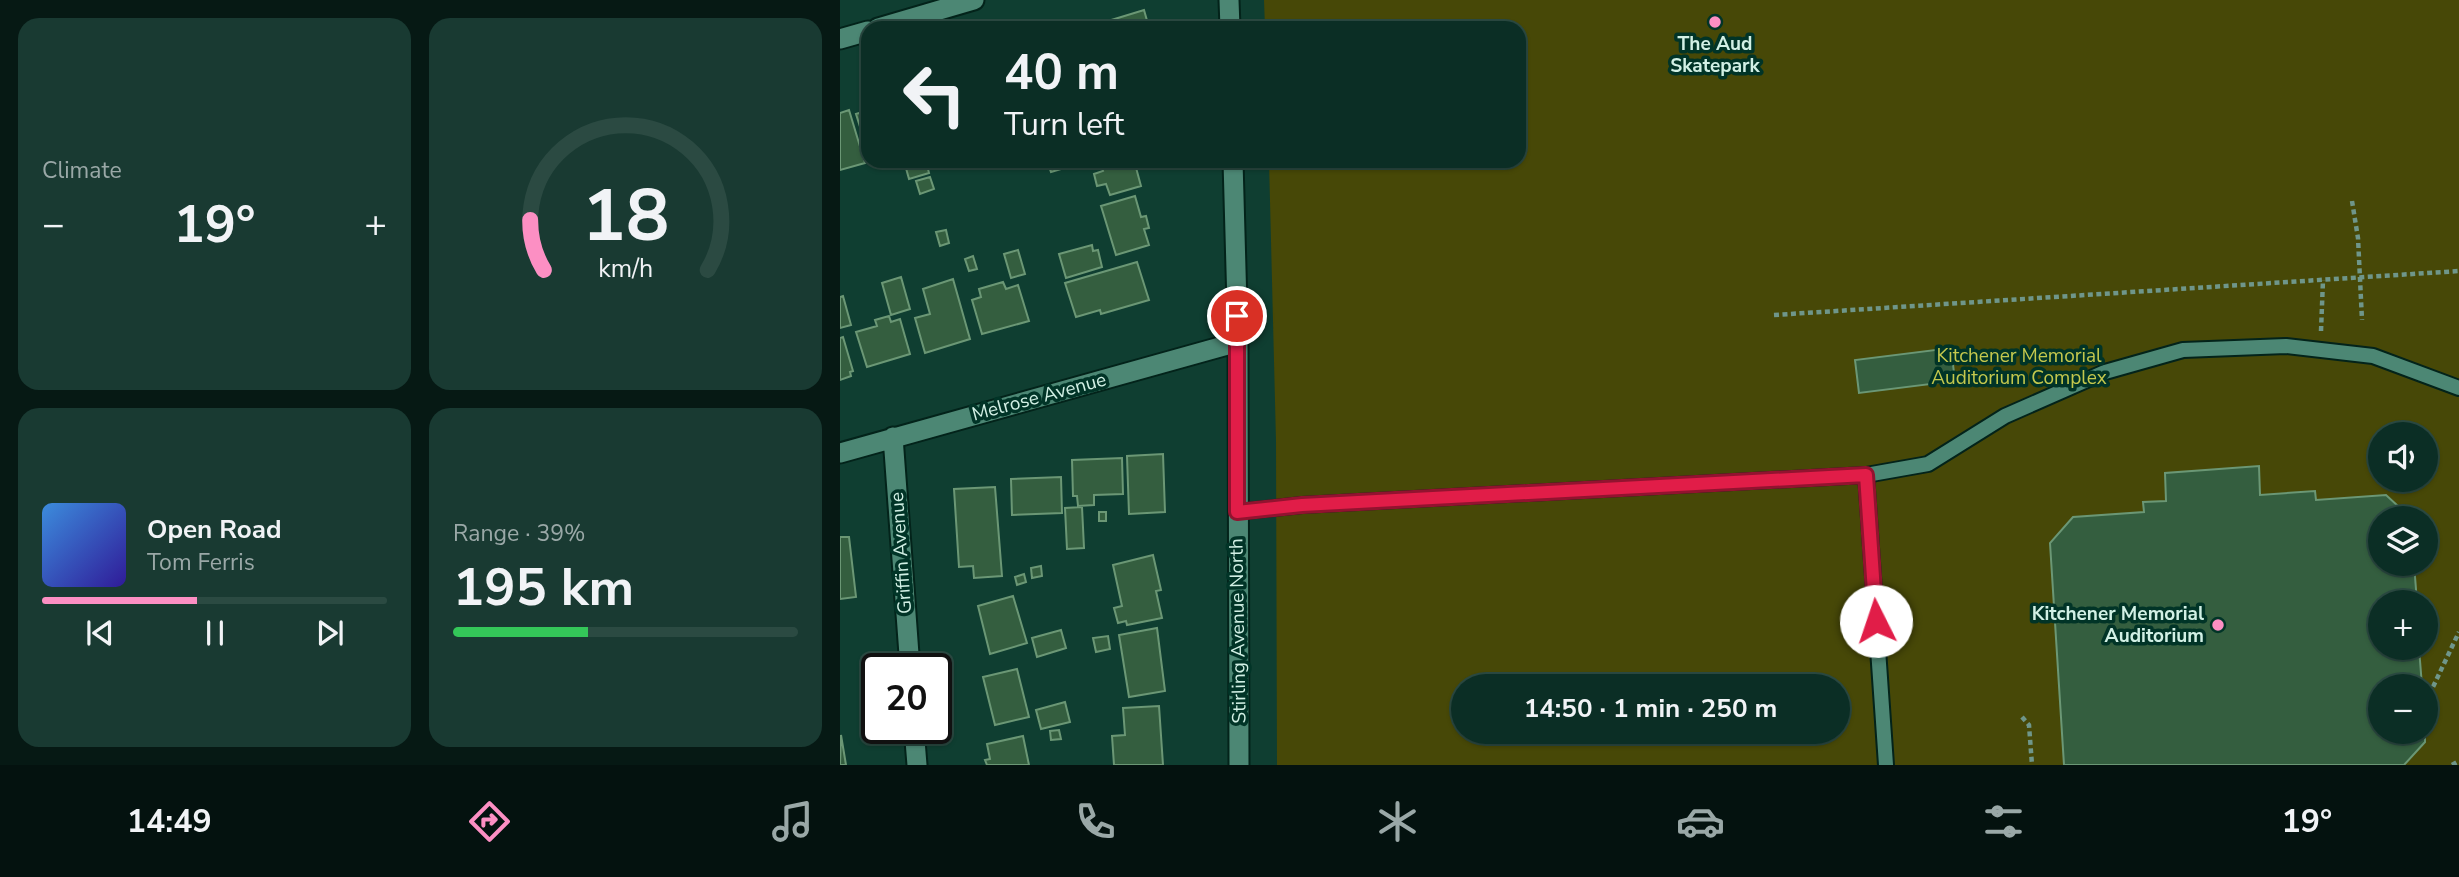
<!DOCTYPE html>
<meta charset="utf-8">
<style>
:root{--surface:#0b2e25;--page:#193a32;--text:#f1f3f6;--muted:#9aa8a7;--line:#2b4a42;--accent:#fc8fc3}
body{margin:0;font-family:"Nunito Sans",sans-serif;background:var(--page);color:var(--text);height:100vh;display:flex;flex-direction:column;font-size:26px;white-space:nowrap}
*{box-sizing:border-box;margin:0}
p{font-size:23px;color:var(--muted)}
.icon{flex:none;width:38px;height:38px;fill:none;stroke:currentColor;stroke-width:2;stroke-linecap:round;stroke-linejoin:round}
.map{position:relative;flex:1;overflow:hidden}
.side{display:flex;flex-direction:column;gap:18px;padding:18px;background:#061914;width:840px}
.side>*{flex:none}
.guide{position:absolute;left:21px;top:21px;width:665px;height:147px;border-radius:21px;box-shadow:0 2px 5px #0004,0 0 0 2px var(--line);background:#0b2e25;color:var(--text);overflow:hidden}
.controls{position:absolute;left:1528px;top:422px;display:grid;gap:14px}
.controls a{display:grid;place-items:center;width:70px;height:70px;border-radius:50%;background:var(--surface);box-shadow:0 2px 5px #0004,0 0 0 2px var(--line);font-size:35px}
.speed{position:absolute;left:21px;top:653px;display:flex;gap:14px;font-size:35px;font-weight:700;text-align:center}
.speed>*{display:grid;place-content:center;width:91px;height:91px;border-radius:50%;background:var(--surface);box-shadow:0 2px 5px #0004,0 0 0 2px var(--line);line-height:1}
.speed .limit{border:4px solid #111;border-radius:10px;background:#fff;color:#111}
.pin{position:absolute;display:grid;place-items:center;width:60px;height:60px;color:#fff;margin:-30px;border:4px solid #fff;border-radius:50%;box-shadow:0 2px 7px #0007}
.me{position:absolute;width:77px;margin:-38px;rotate:356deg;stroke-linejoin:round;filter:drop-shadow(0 0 5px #0008)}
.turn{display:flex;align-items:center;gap:24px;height:147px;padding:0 28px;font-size:32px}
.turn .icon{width:91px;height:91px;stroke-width:2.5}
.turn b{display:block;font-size:49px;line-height:60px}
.big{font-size:52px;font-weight:700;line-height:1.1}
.side .widget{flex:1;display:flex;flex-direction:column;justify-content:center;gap:10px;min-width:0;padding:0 24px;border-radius:21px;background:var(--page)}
.side .dial{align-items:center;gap:0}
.dial svg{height:182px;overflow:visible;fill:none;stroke:var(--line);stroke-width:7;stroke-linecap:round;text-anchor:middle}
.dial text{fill:var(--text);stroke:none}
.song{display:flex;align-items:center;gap:21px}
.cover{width:84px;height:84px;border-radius:10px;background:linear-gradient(135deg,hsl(210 70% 55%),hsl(250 70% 35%))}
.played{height:7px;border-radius:4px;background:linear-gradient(90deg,var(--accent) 45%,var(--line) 45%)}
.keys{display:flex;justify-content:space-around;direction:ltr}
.heat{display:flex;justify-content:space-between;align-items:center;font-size:38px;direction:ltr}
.charge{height:10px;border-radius:5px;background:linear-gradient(90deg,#34c759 39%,var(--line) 0)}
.side .tiles{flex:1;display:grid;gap:18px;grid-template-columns:repeat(2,1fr)}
.trip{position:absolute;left:611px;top:674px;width:399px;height:70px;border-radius:35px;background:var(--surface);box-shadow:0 2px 5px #0004,0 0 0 2px var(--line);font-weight:700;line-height:70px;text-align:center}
.dock{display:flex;height:112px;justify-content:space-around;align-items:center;background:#04120f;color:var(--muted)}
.dock .icon{width:49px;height:49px}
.dock .active{color:var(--accent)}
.dock b{font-size:32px;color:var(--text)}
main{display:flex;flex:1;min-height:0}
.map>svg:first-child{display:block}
.green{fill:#474807;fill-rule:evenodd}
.building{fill:#345e3f;stroke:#6b9775;stroke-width:2}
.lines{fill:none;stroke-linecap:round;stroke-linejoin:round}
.service-casing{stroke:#03231a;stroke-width:18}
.minor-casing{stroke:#03231a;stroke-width:23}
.path{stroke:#6f968a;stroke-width:4.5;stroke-dasharray:5 3.5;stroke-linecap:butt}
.service{stroke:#4c8774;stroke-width:14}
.minor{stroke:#4c8774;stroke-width:19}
.route-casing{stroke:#92132f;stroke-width:18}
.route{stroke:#e11d48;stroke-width:12}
.poi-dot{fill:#fc8fc3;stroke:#013427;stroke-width:2.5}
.labels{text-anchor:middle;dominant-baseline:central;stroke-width:7;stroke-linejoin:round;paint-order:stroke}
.poi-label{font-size:19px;font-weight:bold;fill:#d2f0e5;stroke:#013427}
.park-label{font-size:19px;fill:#c4c84d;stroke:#013427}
.street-label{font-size:19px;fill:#d2f0e5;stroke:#013427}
</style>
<main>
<section class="side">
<div class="tiles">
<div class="widget"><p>Climate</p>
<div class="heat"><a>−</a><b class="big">19°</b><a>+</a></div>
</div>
<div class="widget dial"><svg viewBox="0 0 100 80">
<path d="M14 69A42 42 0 1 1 86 69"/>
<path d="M14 69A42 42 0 0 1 8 47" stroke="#fc8fc3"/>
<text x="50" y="56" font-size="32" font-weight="700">18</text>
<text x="50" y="72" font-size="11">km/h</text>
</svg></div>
<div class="widget">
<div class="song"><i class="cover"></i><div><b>Open Road</b><p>Tom Ferris</p></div></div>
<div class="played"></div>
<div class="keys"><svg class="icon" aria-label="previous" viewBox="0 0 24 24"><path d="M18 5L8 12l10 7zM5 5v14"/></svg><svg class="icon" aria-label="pause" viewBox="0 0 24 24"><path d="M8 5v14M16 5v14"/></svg><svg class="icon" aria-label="next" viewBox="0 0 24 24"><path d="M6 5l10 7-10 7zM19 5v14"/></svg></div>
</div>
<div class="widget"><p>Range · 39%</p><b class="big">195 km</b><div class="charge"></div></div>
</div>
</section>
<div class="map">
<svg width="1619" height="765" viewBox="0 0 1619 765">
<rect width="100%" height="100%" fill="#0f3e31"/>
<!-- green -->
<path class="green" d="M424,0H1619V765H437L436,441L429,161H679V28H425ZM1540,434H1586V480H1540ZM1540,518H1586V564H1540ZM1540,602H1586V648H1540ZM623,686H998V732H623ZM1540,686H1586V732H1540Z"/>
<!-- building -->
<path class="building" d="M304,10L308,24L317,21L319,28H256L255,25Z
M28,104V145L26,146L16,114L26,111L24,106Z
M9,110L25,163L0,170V113Z
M64,161H86L89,173L69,179Z
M207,161H248L211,172Z
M267,161H299L295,164L301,186L270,195L266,184L257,186L254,174L263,171L260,163Z
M90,177L94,189L80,194L76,181Z
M295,196L301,217L306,216L309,228L304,229L309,245L276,255L261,206Z
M106,230L109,243L100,246L96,232Z
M252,245L253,251L258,250L262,267L226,278L219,254Z
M178,250L185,274L171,278L164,254Z
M133,256L137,269L129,271L125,259Z
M297,262L309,300L261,314L260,310L236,317L225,283Z
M61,277L70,309L51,315L42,283Z
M113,279L130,339L85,353L75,318L90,314L83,289Z
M163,282L166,289L178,285L189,321L142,334L132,300L141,297L139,289Z
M3,296L11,325L0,328V297Z
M49,316L51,322L60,319L70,354L27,367L16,332L37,326L35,320Z
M3,337L13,371L10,372L11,376L0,380V338Z
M1111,348L1115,381L1019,393L1015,360Z
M323,454L325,512L289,514L287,456Z
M282,458L283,494L254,495V505L238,506L237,496H233L232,460Z
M1419,466L1420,495L1475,491L1476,500L1546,495L1571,518H1540V564H1574L1577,602H1540V648H1579L1582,686H1540V732H1585V742L1564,765H1224L1210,543L1233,517L1304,512L1303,502L1326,501L1325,473Z
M221,477L222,513L172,515L171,479Z
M155,487L162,576L134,578L133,566L119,567L114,489Z
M242,507L244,548L227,549L225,508Z
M259,512H266V521H259Z
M0,537H9L16,597L0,599Z
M313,555L321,590L316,591L322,618L287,625L286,621L278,623L274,608L282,606L273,565Z
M201,566L202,576L192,578L191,568Z
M184,574L186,582L177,585L175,577Z
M173,596L187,643L150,654L138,606Z
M317,628L325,691L289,697L279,635Z
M221,630L226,648L197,657L192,638Z
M268,636L270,649L256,652L253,638Z
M177,669L189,717L155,725L143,677Z
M225,702L230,722L201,729L196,710Z
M319,706L323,765H274L272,736L285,735L283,708Z
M219,730L221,739L211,740L210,731Z
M1,735L6,765H0Z
M183,736L189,765H147L145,760L150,759L147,744Z"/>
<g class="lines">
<!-- service casing -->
<g class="service-casing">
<path id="service" d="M1026,475L1046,765
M397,512L462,505L1026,475L1088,464L1165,416L1265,372L1343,350L1446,346L1533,356L1619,388"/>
</g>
<!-- minor casing -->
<g class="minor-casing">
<path id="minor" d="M389,0L390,28
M38,28L134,0
M0,39L28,31
M393,161L398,342L399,765
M53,437L70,668
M0,453L398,342
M74,728L77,765"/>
</g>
<!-- path -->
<path class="path" d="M1512,201L1518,238L1522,320
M934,315L1619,271
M1481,331L1483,280
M1586,689H1592L1619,632
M1182,717L1189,725L1192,765
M1612,765L1619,761"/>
<!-- service -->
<use href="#service" class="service"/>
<!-- minor -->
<use href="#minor" class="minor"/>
</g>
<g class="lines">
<!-- route casing -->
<g class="route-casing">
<path id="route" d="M397,316V512L462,505L1026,475L1036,621"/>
</g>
<!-- route -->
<use href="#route" class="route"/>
</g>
<!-- markers -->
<g class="poi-dot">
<circle cx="875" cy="22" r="7"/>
<circle cx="1378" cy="625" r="7"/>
</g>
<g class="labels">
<!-- poi labels -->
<g class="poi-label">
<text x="875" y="44">The Aud<tspan x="875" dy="22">Skatepark</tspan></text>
<text x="1364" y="614" text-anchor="end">Kitchener Memorial<tspan x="1364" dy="22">Auditorium</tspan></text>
</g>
<!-- park labels -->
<g class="park-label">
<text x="1179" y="356">Kitchener Memorial<tspan x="1179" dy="22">Auditorium Complex</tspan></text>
</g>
<!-- street labels -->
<g class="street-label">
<text transform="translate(199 397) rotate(-15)">Melrose Avenue</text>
<text transform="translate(61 553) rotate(-94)">Griffin Avenue</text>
<text transform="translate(398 631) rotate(-91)">Stirling Avenue North</text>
</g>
</g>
</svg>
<div class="controls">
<a><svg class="icon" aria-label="sound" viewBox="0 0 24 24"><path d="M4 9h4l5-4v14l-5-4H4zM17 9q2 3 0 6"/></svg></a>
<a><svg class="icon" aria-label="layers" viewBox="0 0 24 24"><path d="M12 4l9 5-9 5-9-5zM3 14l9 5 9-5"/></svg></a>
<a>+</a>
<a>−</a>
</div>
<div class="speed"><div class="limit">20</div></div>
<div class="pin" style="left:397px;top:316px;background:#d93025"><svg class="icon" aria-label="arrive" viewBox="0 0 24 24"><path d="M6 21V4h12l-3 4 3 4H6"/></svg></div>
<svg class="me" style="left:1036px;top:621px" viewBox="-20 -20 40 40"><circle r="19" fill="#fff"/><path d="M0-13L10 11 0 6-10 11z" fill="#e11d48"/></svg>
<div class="trip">14:50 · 1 min · 250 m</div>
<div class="guide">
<div class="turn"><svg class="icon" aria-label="left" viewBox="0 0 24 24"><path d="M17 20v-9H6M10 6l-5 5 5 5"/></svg><div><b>40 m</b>Turn left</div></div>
</div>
</div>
</main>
<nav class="dock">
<b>14:49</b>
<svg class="icon active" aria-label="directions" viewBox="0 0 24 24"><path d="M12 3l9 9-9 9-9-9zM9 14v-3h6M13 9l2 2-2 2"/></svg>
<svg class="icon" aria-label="music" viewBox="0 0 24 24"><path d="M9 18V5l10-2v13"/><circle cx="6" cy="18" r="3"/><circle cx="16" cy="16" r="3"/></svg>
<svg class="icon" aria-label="phone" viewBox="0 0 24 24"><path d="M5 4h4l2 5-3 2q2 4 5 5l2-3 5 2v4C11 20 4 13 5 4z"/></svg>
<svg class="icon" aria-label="climate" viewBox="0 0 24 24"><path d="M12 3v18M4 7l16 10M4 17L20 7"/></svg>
<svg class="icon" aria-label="car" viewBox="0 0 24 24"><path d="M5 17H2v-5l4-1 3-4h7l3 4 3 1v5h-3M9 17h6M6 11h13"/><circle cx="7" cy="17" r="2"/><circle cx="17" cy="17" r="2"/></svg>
<svg class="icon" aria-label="filters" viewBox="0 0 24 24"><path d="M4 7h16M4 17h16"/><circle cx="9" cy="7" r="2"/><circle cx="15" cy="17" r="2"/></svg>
<b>19°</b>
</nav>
